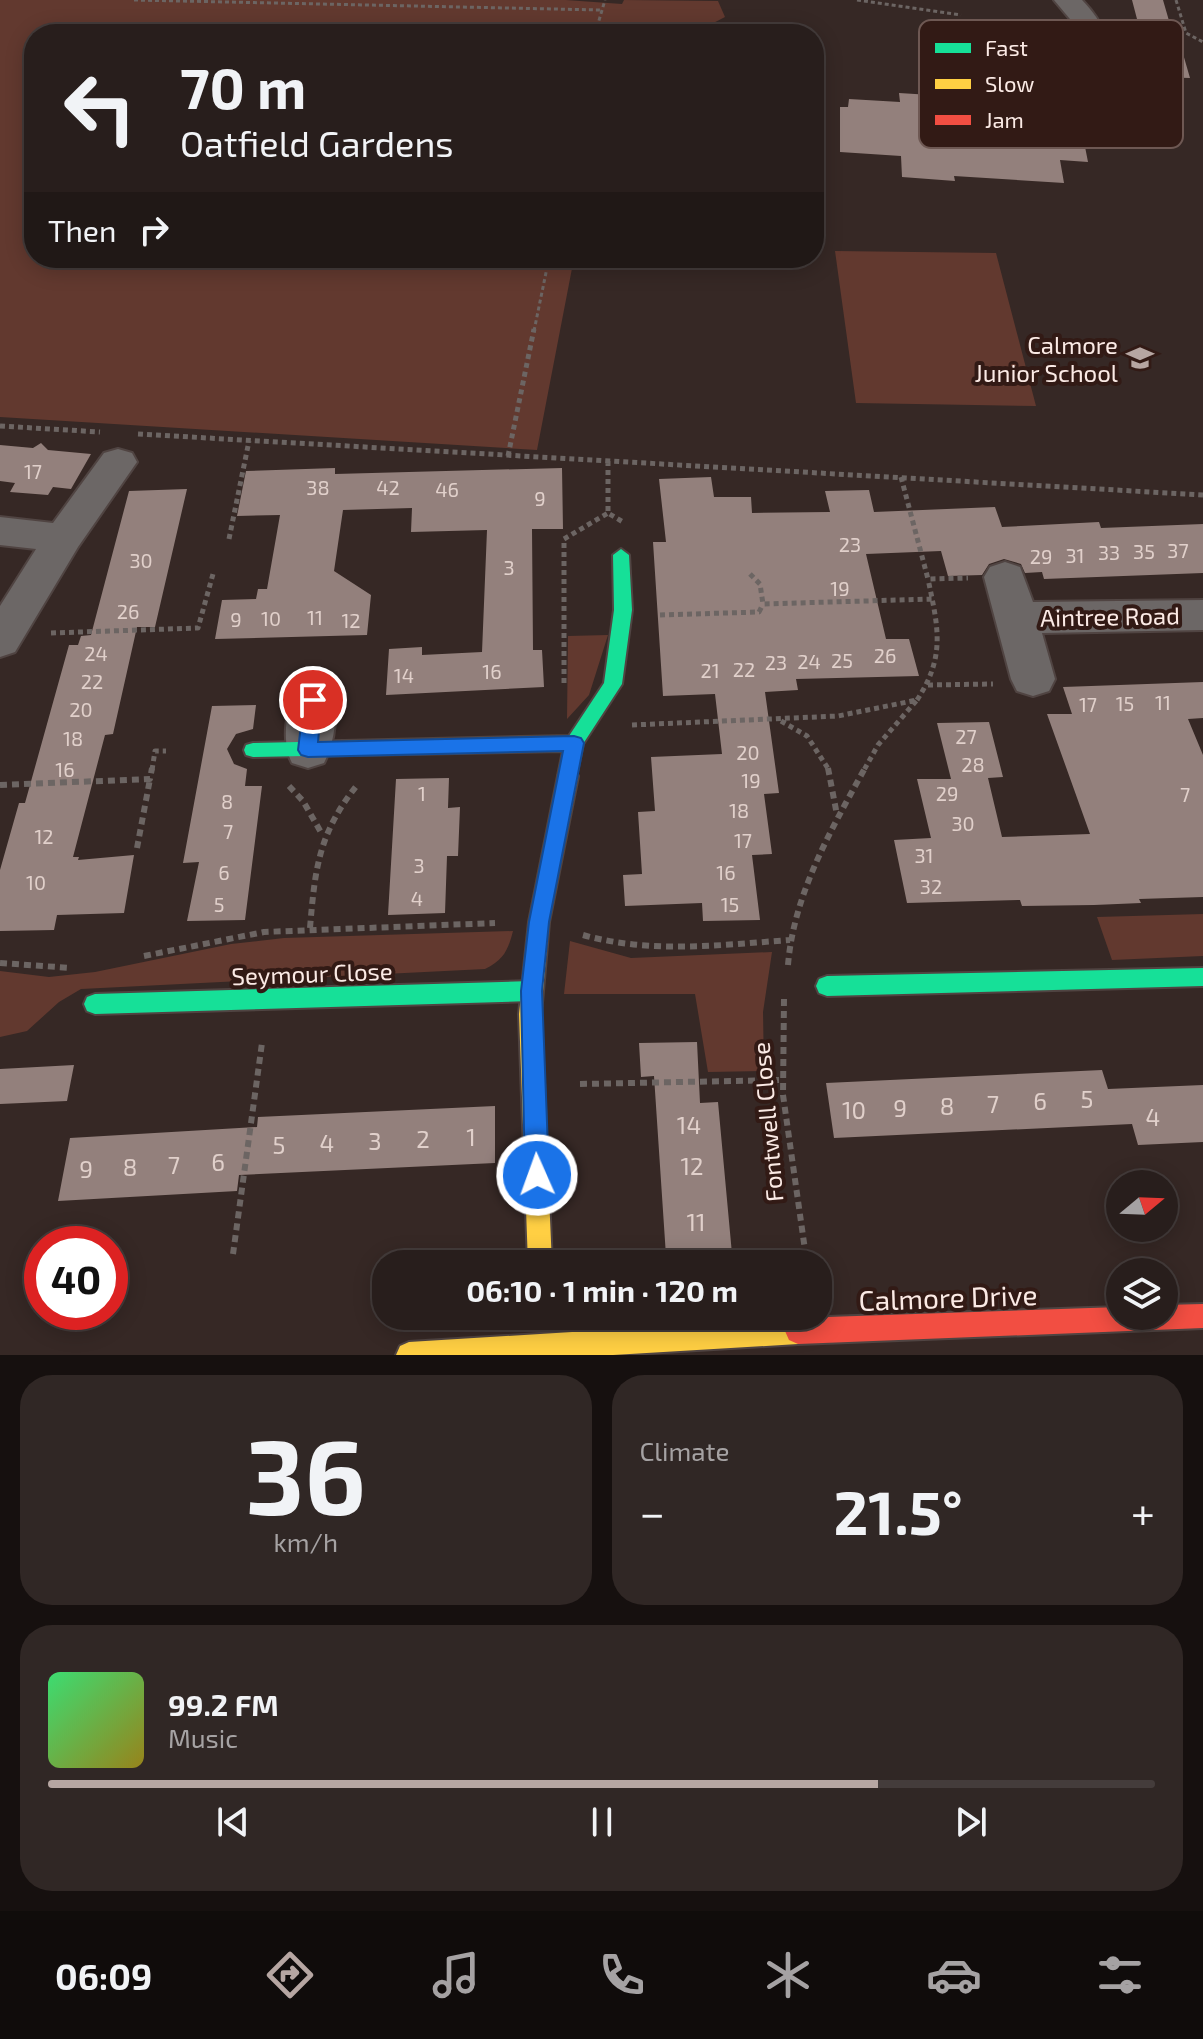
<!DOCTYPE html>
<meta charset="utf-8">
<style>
:root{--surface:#281e1c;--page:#302725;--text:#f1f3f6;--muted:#a5a2a3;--line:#443c3b;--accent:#b6a6a2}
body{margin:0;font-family:"Exo 2",sans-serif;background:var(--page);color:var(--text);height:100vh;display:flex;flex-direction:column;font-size:30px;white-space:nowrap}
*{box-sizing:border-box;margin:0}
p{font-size:26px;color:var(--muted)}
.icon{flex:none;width:44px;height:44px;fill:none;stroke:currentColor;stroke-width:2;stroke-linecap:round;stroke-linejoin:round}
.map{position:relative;height:1355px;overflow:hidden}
.side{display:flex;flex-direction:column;gap:20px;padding:20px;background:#16100f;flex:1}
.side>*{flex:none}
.hud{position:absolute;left:24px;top:24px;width:800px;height:244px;border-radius:32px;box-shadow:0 4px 20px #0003,0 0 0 2px var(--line);background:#281e1c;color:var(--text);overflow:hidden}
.needle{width:52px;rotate:71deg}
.tools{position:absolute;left:1106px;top:1170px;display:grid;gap:16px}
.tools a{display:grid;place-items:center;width:72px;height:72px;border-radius:50%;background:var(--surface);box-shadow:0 4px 20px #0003,0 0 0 2px var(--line);font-size:40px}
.speed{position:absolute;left:24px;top:1226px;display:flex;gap:16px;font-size:40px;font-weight:700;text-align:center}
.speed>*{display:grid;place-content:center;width:104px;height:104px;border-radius:50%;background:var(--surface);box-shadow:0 4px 20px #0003,0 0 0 2px var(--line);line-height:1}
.speed .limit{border:12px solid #d22;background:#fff;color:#111}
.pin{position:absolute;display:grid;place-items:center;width:68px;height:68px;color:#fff;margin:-34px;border:4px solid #fff;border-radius:50%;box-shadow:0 2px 8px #0007}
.me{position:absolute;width:88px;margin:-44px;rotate:358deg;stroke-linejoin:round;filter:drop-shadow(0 0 6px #0008)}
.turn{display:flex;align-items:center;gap:28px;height:168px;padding:0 24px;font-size:36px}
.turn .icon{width:104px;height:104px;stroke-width:2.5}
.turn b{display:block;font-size:56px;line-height:68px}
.then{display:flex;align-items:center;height:76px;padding:0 24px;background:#0003;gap:16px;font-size:30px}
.big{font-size:60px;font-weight:700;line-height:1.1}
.side .card{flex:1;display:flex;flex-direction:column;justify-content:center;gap:12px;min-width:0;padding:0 28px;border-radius:32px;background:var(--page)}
.side .dial{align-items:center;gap:0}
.dial b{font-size:104px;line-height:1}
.song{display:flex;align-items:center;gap:24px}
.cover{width:96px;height:96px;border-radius:12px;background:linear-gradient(135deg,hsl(140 70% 55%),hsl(50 70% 35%))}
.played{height:8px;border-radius:4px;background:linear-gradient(90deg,var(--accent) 75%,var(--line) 75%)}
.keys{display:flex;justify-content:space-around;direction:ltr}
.heat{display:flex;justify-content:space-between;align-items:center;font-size:44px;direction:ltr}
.side .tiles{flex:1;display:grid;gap:20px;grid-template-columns:1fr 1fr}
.card:last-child{grid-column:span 2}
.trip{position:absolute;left:372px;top:1250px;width:460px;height:80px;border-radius:32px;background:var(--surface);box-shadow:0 4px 20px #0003,0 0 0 2px var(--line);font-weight:700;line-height:80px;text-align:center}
.tab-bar{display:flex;height:128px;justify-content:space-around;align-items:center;background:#100c0b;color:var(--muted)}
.tab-bar .icon{width:56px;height:56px}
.tab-bar .current{color:var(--accent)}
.tab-bar b{font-size:36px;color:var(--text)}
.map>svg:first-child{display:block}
.green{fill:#62392f}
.building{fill:#93807c}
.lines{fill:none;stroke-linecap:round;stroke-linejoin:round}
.street-casing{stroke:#504442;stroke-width:4}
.fast-casing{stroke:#504442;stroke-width:4}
.slow-casing{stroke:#504442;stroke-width:4}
.jam-casing{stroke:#504442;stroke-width:4}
.path-far2{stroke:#6c6563;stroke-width:3;stroke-dasharray:4 3;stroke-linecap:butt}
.path-far1{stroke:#6c6563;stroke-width:5;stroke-dasharray:5 4;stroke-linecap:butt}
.path{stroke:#6c6563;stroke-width:6;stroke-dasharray:7 5;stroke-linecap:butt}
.street{fill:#6c6766;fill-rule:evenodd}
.fast{fill:#16e098;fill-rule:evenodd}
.slow{fill:#ffcf43;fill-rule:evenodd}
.jam{fill:#f24e42;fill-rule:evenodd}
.route{fill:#1a73e8;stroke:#114b97;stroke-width:2}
.labels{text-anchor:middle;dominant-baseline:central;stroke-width:8;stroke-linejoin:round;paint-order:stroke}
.number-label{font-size:20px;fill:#e1d0cb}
.poi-label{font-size:24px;fill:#fbeae5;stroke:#321a15;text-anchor:end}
.street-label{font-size:24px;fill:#fbeae5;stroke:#321a15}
.near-number-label{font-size:24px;fill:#e1d0cb}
.near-street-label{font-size:28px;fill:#fbeae5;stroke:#321a15}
.key{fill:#321a15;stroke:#6e5853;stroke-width:2}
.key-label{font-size:22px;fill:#fbeae5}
</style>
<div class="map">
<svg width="1203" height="1355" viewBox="0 0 1203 1355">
<rect width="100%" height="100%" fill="#362825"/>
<!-- green -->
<path class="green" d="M0,0H566L622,4L624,0L718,1L725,17L692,34H34V258H574L537,450L0,417Z
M835,251L996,253L1036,406L856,403Z
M608,635L589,695L567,719L568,636Z
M1203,914V956L1112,960L1097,917Z
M513,931C508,950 504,960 485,969L81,989L59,1002L27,1031L0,1037V971L49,977L95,972L231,944L284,938Z
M570,941L631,958L772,952L763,1012L764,1071L708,1072L695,994H564Z"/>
<!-- building -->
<path class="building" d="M1132,0H1163L1174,38H1142Z
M1144,39L1179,40L1190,78L1156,77Z
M962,89L1017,92L1019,101L1050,102L1052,109L1078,111L1088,162L1060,160L1064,183L954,176L955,181L902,177L901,156L840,152V107H848L849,99L900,102L899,93L963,97Z
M41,443L48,450L91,454L71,489L53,487L48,495L10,492L15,483L0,481V445L33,448Z
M335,468V474L562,468L563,529H532L533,650H542L544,687L386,695L389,649L422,647V655L482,652L487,530L411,532L412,508L343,510L334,571L371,595L367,635L215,639L222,600L256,599L258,589H267L280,515L237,516L246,471Z
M711,477L714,497H751L752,513L830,512L825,491L869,490L874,512L995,507L1002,527L1099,522L1101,528L1203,524V573L1044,579L1042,572L1025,573L1021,564L1004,559L989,564L982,575L948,576L941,551L866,554L886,639H909L919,676L796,679L798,690L765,692L779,793L764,794L772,854L752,855L760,920L703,921L702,903L625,906L623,875L642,874L638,812L655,811L651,757L722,754L715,694L663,696L653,542H666L659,479Z
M187,489L155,627H137L113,734L105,735L73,857H79L78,860L134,855L124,913L57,915L54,930L0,931V870L19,803H25L69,645H78L81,636L91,635L129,491Z
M1203,682V718L1188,719L1203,755V897L1139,899L1141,903L1094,905L1022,906L1020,900L907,903L894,840L931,838L917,779H951L937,723L989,722L1003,777L988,778L1002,837L1090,834L1047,714H1072L1063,687Z
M256,705L253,729L236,734L227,749L234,764L247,769L245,786H262L245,920L187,921L199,862L183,863L212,706Z
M449,778L448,808L460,807L458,856H447L445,913L388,915L396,779Z
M697,1042L700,1103L718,1102L732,1254L666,1256L654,1076L641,1077L639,1043Z
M74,1065L67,1101L0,1104V1069Z
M1102,1070L1108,1089L1203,1085V1142L1138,1145L1132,1124L834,1138L826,1083Z
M495,1106V1163L239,1175L237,1191L58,1201L70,1138L257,1127L258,1117Z"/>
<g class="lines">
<!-- street casing -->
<g class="street-casing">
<path id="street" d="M1054,0H1082C1104,22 1112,47 1119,76L1115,82L1105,84L1095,82L1075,25Z
M118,449L132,453L137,462L78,547L15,652L0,657V606L36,549L0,545V517L53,523L104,453Z
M1005,562L1020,567L1033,602L1203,600V630L1042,633L1055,679L1049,691L1033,696L1017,691L1011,679L984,577L990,567Z
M313,683L329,688C340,708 335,742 324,763L308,768L292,763C281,742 286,708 297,688Z"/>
</g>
<!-- fast casing -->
<g class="fast-casing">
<path id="fast" d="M621,549L629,555L632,610L622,684L583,744L575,781H561L558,776L563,751L253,757L246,755L244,750L246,745L253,743L569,736L604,683L614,610L613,555Z
M1203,968V986L827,996L819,993L816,986L819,979L827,976Z
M531,981L539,984L542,991L539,998L531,1001L95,1014L87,1011L84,1004L87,997L95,994Z"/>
</g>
<!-- slow casing -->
<g class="slow-casing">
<path id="slow" d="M568,768L575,771L578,776L549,922L541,1014L552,1264H528L519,1014L529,922L558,776L561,771Z
M798,1318L807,1322L811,1331L807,1340L798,1344L613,1355H396L400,1346L409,1342Z"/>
</g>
<!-- jam casing -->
<g class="jam-casing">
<path id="jam" d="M1203,1304V1328L798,1344L789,1340L785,1331L789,1322L798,1318L1120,1307V1316H1164V1305Z"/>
</g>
<!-- path-far2 -->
<path class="path-far2" d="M134,0L600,10
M857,0L961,15
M1176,0L1186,33L1203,42
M595,34L605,0
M534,331L549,258"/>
<!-- path-far1 -->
<path class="path-far1" d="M0,426L100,432
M138,434L1203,495
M508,456L534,329
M608,461V513L623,522
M901,477L928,579L968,578
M229,539L249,441
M750,574L760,584L763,604L932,599
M660,615L759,612L763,604
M51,633L198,628L213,574
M564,683V539L608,513
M928,685L993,684
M917,700C946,656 938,627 928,579
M781,721L807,736L829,770
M632,725L838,716L917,700L878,745L864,770
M152,770L155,751H166"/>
<!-- path -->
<path class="path" d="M828,768L837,815
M0,785L150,779L152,768
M289,786L303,801L322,834
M137,848L150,779
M310,928C315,868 319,832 358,784
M583,935C652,954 720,945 790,940
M144,956L264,932L495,923
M0,963L71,968
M788,965C794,893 831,830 865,768
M784,999L783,1095L807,1264
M580,1084L783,1080
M233,1254L262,1043"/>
<!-- street -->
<use href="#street" class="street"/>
<!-- fast -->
<use href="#fast" class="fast"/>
<!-- slow -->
<use href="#slow" class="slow"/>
<!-- jam -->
<use href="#jam" class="jam"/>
</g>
<!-- route -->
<path class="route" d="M313,693L322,700L318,742L574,736L581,738L584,743L549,922L542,991L549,1175L546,1183L537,1186L529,1183L525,1175L521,991L529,922L563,751L308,757L301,755L298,750L304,700Z"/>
<!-- icons -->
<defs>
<g id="school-bare" transform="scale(2.16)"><path d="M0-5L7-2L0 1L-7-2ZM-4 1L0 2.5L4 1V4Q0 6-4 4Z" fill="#b6a6a2" stroke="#321a15" stroke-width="2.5" paint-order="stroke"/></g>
</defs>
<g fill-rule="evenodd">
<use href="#school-bare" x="1140" y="358"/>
</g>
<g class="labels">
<!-- number labels -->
<g class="number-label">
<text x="33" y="471">17</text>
<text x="318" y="487">38</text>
<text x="388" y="487">42</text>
<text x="447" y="489">46</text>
<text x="540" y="498">9</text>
<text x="850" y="544">23</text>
<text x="1178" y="550">37</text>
<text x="1144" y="551">35</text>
<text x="1109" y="552">33</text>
<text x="1075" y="555">31</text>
<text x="1041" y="556">29</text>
<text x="141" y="560">30</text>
<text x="509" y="567">3</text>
<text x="840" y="588">19</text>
<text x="128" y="611">26</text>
<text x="315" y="617">11</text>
<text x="271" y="618">10</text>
<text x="236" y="619">9</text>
<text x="351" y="620">12</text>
<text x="96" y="653">24</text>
<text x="885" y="655">26</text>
<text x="842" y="660">25</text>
<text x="809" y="661">24</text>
<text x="776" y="662">23</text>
<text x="744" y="669">22</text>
<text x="710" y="670">21</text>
<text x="492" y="671">16</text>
<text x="404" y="675">14</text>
<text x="92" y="681">22</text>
<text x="1163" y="702">11</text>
<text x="1125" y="703">15</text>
<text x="1088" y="704">17</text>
<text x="81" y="709">20</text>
<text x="966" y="736">27</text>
<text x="73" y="738">18</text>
<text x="748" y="752">20</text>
<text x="973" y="764">28</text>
<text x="65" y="769">16</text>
<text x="751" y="780">19</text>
<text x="422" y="793">1</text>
<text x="947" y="793">29</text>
<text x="1185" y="794">7</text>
<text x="227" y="801">8</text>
<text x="739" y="810">18</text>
<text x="963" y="823">30</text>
<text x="228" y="831">7</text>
<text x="44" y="836">12</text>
<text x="743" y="840">17</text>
<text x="924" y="855">31</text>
<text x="419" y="865">3</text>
<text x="224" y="872">6</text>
<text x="726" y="872">16</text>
<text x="36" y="882">10</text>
<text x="931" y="886">32</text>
<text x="417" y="898">4</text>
<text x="219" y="904">5</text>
<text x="730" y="904">15</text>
</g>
<!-- poi labels -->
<g class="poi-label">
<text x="1118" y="344">Calmore<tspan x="1118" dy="28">Junior School</tspan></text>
</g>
<!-- street labels -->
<g class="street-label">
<text transform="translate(1110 616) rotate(-1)">Aintree Road</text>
<text transform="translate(312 973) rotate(-2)">Seymour Close</text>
<text transform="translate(767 1122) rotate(-95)">Fontwell Close</text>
</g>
<!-- near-number labels -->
<g class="near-number-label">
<text x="1087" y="1098">5</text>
<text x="1040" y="1100">6</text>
<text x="993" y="1103">7</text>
<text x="947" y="1105">8</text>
<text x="900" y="1107">9</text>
<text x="854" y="1109">10</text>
<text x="1153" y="1116">4</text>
<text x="689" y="1124">14</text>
<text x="471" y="1136">1</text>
<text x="423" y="1138">2</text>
<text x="375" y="1140">3</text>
<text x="327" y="1142">4</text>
<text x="279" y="1144">5</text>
<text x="218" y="1161">6</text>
<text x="174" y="1164">7</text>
<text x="692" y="1165">12</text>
<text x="130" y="1166">8</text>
<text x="86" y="1168">9</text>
<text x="696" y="1221">11</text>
</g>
<!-- near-street labels -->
<g class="near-street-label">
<text transform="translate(948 1297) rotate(-2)">Calmore Drive</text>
</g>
</g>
<!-- legend -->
<rect x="919" y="20" width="264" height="128" rx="12" class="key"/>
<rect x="935" y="43" width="36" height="10" fill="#16e098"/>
<rect x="935" y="79" width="36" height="10" fill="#ffcf43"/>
<rect x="935" y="115" width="36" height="10" fill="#f24e42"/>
<g class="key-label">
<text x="985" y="56">Fast</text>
<text x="985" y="92">Slow</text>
<text x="985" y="128">Jam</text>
</g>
</svg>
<div class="tools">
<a><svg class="needle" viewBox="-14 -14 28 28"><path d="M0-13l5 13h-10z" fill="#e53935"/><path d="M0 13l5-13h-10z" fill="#a5a2a3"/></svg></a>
<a><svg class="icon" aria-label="layers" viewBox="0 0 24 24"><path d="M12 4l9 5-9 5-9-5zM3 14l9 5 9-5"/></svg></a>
</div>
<div class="speed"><div class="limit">40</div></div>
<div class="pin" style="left:313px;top:700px;background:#d93025"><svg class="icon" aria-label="arrive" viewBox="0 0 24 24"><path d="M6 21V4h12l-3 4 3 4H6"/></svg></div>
<svg class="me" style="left:537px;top:1175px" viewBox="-20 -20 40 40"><circle r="17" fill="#1a73e8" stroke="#fff" stroke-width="3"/><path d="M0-11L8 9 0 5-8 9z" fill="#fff"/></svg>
<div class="trip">06:10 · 1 min · 120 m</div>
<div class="hud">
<div class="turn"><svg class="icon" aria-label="left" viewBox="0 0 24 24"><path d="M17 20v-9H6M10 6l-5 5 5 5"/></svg><div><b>70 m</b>Oatfield Gardens</div></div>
<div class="then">Then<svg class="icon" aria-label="right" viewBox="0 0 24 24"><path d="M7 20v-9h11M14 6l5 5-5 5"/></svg></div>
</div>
</div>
<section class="side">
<div class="tiles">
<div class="card dial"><b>36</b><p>km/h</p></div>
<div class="card"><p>Climate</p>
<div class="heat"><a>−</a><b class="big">21.5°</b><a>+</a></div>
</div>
<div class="card">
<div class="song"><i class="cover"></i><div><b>99.2 FM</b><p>Music</p></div></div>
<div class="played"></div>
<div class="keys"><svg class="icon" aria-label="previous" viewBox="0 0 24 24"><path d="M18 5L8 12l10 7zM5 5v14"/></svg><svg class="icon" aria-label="pause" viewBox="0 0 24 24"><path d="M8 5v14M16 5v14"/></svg><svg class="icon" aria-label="next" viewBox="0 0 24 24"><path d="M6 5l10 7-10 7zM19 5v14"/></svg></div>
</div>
</div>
</section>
<nav class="tab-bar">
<b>06:09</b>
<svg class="icon current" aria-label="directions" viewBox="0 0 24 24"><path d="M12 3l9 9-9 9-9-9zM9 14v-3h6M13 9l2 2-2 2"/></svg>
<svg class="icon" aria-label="music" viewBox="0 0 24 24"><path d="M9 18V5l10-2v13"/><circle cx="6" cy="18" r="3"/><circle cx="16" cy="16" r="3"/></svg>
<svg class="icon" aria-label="phone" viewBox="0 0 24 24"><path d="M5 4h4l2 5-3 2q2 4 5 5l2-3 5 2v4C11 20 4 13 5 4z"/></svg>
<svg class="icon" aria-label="climate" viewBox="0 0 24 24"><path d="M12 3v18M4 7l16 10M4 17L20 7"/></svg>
<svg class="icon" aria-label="car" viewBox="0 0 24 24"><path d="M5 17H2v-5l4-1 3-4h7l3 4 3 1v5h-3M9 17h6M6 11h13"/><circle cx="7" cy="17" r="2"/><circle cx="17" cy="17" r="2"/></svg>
<svg class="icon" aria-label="filters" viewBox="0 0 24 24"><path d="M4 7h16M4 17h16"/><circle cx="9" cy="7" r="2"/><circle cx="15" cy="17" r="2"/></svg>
</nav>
